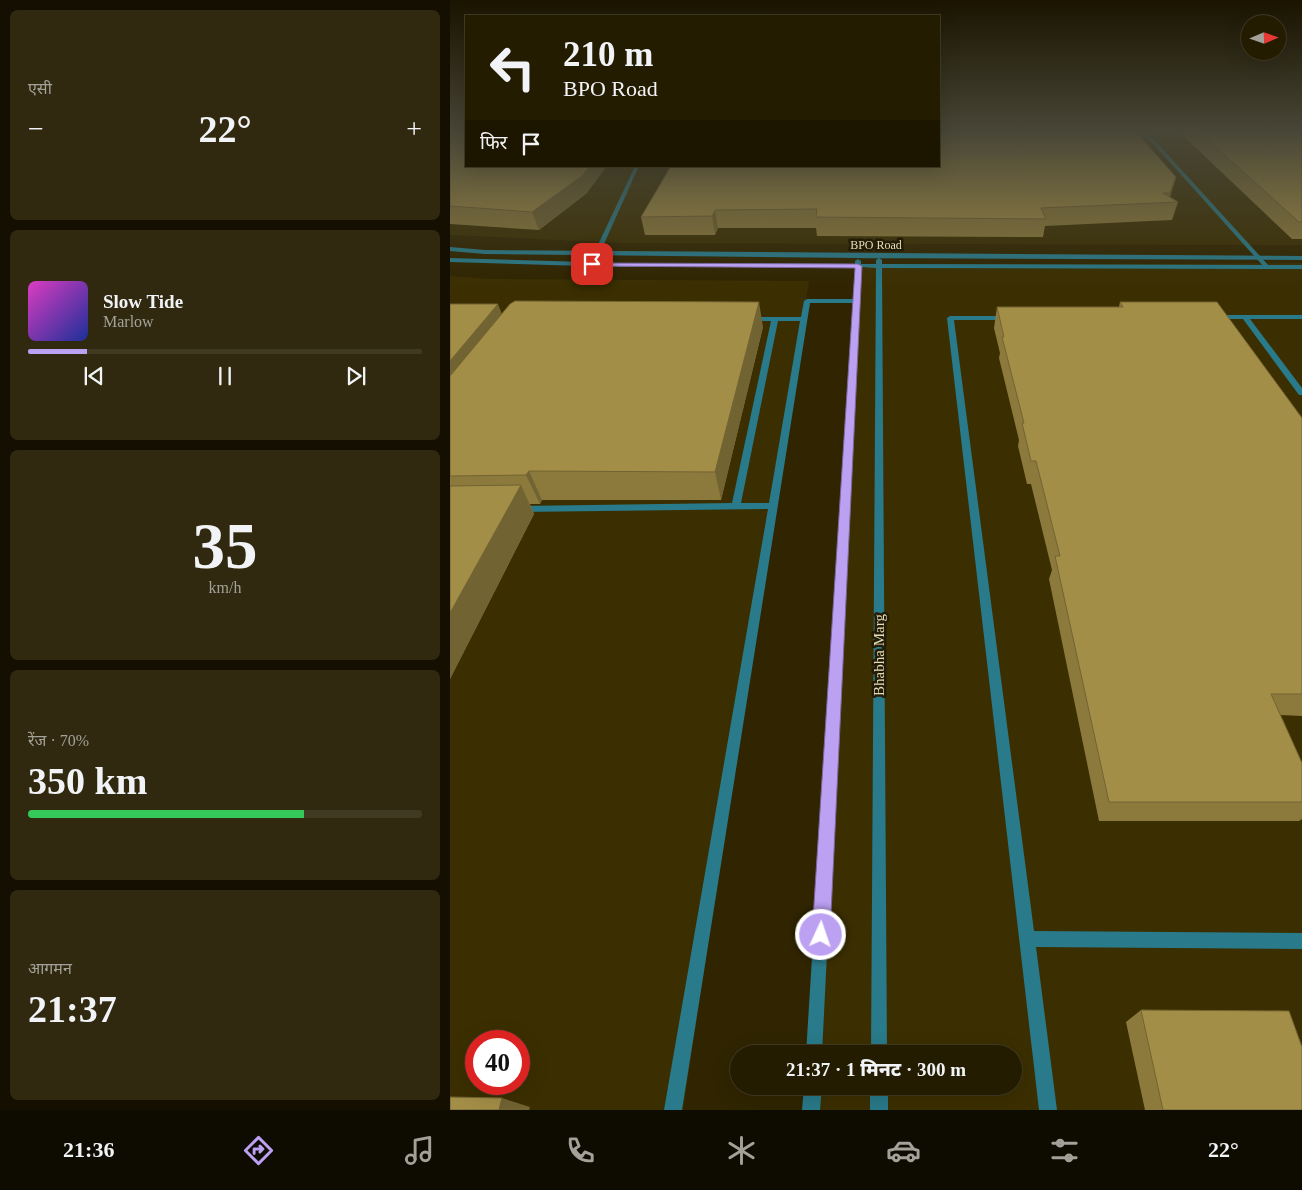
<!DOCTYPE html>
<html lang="hi">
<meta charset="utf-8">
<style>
:root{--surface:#241c00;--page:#30290f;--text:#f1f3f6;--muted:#a3a199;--line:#413a22;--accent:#bca0f2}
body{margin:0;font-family:"Times New Roman","Noto Sans Devanagari",serif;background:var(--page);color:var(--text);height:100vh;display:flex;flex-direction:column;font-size:19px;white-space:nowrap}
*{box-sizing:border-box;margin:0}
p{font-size:16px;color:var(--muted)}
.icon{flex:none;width:28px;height:28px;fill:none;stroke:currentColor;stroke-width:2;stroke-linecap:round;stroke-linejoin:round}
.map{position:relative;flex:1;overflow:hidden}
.drawer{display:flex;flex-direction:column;gap:10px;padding:10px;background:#140f00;width:450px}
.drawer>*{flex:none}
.hud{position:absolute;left:15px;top:15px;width:475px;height:152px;border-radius:0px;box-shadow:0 5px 20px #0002,0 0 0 1px var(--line);background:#241c00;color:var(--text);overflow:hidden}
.needle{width:32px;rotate:88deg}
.buttons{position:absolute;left:791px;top:15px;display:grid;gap:10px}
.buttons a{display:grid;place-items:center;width:45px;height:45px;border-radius:50%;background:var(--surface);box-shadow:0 5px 20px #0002,0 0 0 1px var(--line);font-size:25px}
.speed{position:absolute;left:15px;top:1030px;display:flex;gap:10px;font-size:25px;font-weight:700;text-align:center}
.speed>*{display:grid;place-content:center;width:65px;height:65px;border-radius:50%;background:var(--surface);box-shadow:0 5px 20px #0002,0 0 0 1px var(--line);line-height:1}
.speed .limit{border:8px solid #d22;background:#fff;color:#111}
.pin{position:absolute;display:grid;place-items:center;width:42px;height:42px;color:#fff;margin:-21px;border-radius:10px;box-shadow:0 2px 8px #0006}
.me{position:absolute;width:55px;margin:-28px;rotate:3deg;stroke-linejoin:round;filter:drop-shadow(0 0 4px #0008)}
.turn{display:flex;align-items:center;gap:18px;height:105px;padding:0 15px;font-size:22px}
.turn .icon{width:65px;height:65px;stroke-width:2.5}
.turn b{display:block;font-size:35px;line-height:42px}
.then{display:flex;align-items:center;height:48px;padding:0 15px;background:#0003;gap:10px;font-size:19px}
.big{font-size:38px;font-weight:800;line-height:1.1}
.drawer .card{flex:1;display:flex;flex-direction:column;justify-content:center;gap:8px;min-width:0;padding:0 18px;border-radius:8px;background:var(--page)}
.drawer .dial{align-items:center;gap:0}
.dial b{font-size:65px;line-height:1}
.song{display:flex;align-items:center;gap:15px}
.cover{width:60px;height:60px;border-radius:8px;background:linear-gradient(135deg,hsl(310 70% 55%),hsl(230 70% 35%))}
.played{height:5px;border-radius:2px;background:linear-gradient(90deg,var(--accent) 15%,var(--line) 15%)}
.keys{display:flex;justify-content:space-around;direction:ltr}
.heat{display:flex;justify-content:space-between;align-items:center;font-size:28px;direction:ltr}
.charge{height:8px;border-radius:4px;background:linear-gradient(90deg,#34c759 70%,var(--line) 0)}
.trip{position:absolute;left:280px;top:1045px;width:292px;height:50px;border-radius:25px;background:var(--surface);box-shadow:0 5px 20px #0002,0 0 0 1px var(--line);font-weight:800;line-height:50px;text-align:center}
.tab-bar{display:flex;height:80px;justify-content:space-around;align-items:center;background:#0e0b00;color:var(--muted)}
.tab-bar .icon{width:35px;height:35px}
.tab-bar .active{color:var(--accent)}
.tab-bar b{font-size:22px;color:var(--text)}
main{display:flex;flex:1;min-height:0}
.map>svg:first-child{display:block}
.built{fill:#3b2f01;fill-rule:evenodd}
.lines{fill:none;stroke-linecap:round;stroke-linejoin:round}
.service{fill:#297a8a;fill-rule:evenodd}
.tertiary{fill:#297a8a;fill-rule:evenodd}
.wall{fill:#8c7a3d}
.shaded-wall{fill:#726332}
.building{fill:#a38e47;stroke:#726332}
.route{fill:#bca0f2;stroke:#7a689d}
.labels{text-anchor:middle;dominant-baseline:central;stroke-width:5;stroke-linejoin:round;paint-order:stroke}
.far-street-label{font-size:12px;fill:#e7ddba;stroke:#231c06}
.street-label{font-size:15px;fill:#e7ddba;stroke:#231c06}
</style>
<main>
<section class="drawer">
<div class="card"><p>एसी</p>
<div class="heat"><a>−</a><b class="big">22°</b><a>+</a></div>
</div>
<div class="card">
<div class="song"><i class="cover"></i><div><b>Slow Tide</b><p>Marlow</p></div></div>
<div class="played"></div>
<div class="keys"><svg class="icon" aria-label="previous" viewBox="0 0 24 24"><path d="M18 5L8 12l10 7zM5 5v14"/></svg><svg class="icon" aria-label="pause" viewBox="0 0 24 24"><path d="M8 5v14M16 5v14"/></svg><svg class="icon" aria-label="next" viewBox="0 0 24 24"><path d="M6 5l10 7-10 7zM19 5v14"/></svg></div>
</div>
<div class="card dial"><b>35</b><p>km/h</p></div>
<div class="card"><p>रेंज · 70%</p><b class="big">350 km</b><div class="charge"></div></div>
<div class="card"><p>आगमन</p><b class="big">21:37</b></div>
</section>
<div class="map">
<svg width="852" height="1110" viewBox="0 0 852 1110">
<rect width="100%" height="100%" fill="#302500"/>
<!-- built -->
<path class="built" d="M0,131L16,166H489V131H852V245L173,243L0,235Z
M852,263V1110H360L361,1086H564V1054H363L408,266Z
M0,276L41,279L359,281L233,1110H0ZM26,1041H69V1084H26Z"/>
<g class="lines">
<!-- service -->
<path class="service" d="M694,131L700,135L819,266V268H815L697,137L676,136L695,135L693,132Z
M185,166H189L145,264L140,265L139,264Z
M357,299H406L409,301L406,303H360L232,1110H214L318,509L69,512L64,509L69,506L282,503L321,321H300L297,319L300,317H351L354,301ZM328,321H350L319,503H291Z
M852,315V319H800L852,388V395H849L793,319H766L763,317L766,315Z
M500,316H559L562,318L559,320H504L584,931L852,933V949L586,947L607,1110H589L497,318Z"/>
<!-- tertiary -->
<path class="tertiary" d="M0,247L35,250L852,256V260L409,258L35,254L0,251Z
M0,258L170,263L405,264V261L408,259L411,261V264H426V260L429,258L432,260V264L852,265V269L432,268L437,1054H421L426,268L411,267L372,1054H356L405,267H170L0,262Z
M354,1086H372L370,1110H352Z
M420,1086H438V1110H420Z"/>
</g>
<!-- wall -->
<path class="wall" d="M0,131L137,193L89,230L0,224Z
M489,131H685L726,177L720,197L728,202L722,220L595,226L593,237L367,236L366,228H268L265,235H195L191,217L489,166Z
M728,131H852V239H842Z
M670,302L852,418V716L830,715L852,763V819L849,821H649L599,579L602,570L581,484H577L568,446L569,440L549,358L550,353L544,328L547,307H669Z
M0,304L52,314L313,327L271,500H92L90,504H80L84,514L0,679Z
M691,1010L852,1110H695L676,1022Z"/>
<!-- shaded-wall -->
<path class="shaded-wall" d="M140,166H157L137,193L89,230L82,212Z
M726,177L721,194L718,202H717Z
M265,210L268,228L265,235L262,216Z
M309,302L313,327L271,500L265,472Z
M48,304L58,330L0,405V361Z
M79,471L92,500L90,504L76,475Z
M71,485L84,514L0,679V613Z
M52,1098L80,1107L79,1110H49Z"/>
<!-- building -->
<path class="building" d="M0,131H16V166H140L132,176L82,212L0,206Z
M491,131H685L726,177L720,193H713L728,202L591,208L596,219L366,217L367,209L265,210L262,216L191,217L221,166H489V132H491Z
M748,131H852V222H849Z
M65,301L309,302L265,472L79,471L76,475L0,476V376L60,304Z
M670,302H767L852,418V694H821L852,763V802H659L605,556H610L586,461H581L572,423H574L552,337H554L547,307H673Z
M0,304H48L0,361Z
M71,485L0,613V486Z
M691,1010L839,1011L852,1047V1110H713Z
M0,1097L52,1098L49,1110H0Z"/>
<!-- sky -->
<linearGradient id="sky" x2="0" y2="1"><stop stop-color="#1a1400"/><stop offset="0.46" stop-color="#484637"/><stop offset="1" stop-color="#484637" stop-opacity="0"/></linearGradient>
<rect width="852" height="286" fill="url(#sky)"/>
<!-- route -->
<path class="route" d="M140,263L408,264L412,266L380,935L377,941L371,944L365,941L362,935L405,268L142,266L140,265Z"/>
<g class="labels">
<!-- far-street labels -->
<g class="far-street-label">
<text x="426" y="245">BPO Road</text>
</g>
<!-- street labels -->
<g class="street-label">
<text transform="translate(429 655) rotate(-90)">Bhabha Marg</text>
</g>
</g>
</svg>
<div class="buttons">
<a><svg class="needle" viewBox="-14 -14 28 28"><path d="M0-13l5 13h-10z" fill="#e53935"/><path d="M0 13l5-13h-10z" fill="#a3a199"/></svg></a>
</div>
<div class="speed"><div class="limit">40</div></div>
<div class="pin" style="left:142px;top:264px;background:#d93025"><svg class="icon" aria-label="arrive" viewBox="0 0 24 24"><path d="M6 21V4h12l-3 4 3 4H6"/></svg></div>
<svg class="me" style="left:371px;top:935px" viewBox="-20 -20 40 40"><circle r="17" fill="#bca0f2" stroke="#fff" stroke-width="3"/><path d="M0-11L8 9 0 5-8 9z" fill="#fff"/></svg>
<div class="trip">21:37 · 1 मिनट · 300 m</div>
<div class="hud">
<div class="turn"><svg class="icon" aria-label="left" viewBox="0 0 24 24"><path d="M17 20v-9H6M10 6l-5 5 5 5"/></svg><div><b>210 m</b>BPO Road</div></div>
<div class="then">फिर<svg class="icon" aria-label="arrive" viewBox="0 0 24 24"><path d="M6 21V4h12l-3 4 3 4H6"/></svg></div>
</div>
</div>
</main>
<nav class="tab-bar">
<b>21:36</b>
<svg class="icon active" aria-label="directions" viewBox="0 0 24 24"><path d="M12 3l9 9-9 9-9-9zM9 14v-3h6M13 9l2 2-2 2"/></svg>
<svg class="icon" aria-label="music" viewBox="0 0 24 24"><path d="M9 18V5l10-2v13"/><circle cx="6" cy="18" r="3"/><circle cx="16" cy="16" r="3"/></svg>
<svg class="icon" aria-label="phone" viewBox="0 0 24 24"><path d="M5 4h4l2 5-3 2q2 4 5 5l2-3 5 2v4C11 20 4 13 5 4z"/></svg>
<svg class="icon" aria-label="climate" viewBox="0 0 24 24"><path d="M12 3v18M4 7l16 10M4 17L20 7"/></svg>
<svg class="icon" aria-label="car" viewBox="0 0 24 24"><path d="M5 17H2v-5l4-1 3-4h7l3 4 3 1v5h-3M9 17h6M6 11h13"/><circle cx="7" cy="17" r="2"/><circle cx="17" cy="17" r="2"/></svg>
<svg class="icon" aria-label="filters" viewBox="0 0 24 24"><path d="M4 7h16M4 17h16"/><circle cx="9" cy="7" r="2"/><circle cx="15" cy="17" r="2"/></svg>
<b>22°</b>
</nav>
